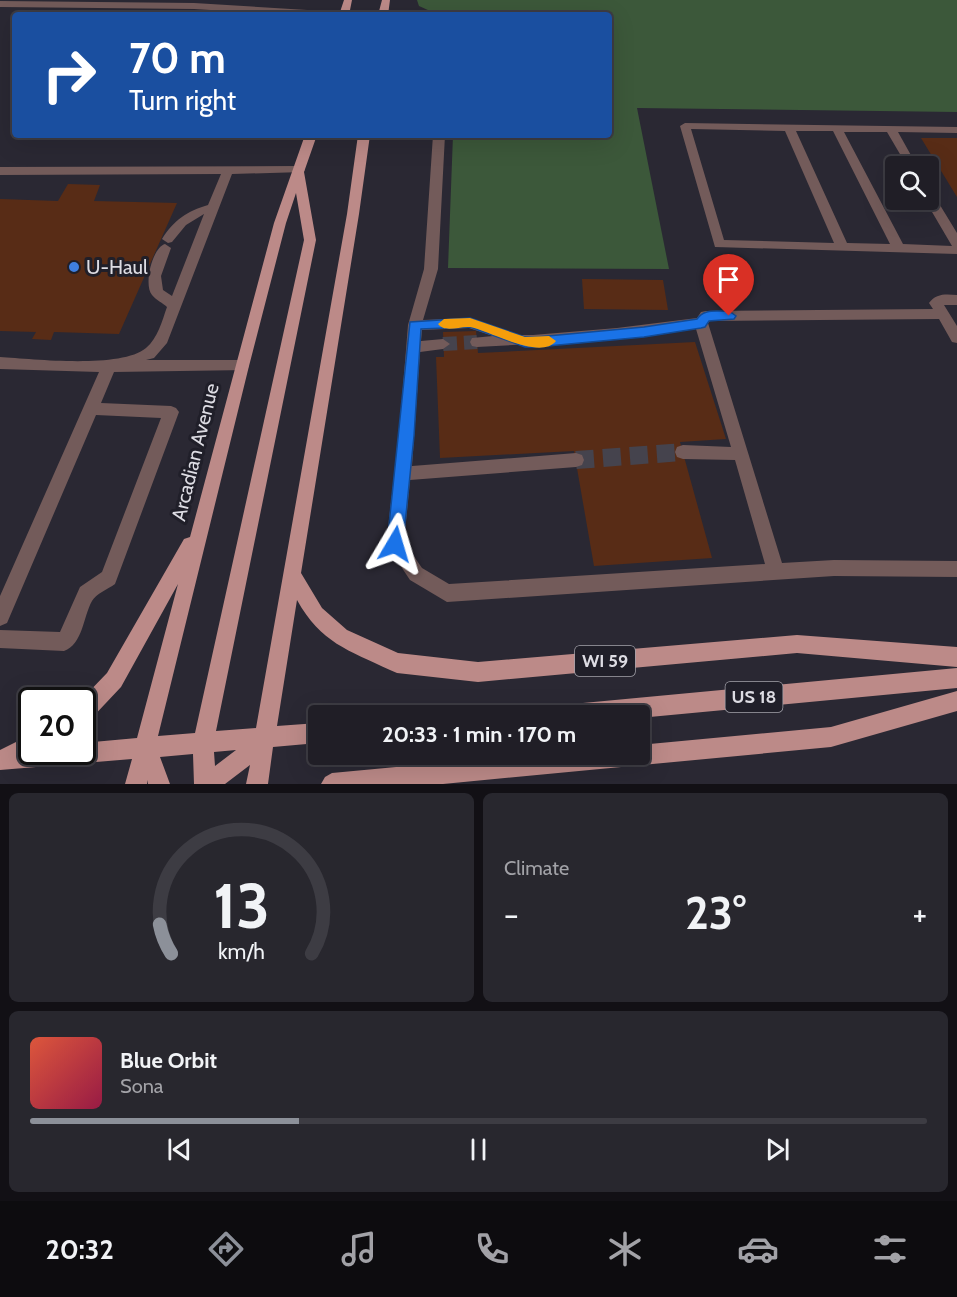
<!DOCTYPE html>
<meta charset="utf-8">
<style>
:root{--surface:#201e26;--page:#28272e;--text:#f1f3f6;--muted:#a2a2a7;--line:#3d3c43;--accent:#8c9099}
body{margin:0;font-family:Cabin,sans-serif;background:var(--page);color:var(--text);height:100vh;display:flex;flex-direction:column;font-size:22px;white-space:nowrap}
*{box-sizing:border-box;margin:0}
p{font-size:20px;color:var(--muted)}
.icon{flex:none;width:33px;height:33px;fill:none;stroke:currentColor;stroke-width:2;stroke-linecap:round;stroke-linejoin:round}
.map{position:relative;height:784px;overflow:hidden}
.side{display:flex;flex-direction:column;gap:9px;padding:9px;background:#121015;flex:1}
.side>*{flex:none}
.banner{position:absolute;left:12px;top:12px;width:600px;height:126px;border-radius:6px;box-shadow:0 6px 24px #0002,0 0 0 2px var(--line);background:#1a4fa0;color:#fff;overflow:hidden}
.buttons{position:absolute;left:885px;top:156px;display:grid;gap:12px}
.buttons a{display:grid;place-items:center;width:54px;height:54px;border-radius:6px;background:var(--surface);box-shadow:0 6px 24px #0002,0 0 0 2px var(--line);font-size:30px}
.speed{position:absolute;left:18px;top:687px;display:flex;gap:12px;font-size:30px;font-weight:700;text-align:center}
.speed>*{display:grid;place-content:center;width:78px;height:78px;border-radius:50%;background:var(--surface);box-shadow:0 6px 24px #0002,0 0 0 2px var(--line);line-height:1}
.speed .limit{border:3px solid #111;border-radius:9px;background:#fff;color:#111}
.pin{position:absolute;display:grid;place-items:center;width:51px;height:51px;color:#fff;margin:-62px -26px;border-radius:50% 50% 50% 0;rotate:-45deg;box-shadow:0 0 6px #0007}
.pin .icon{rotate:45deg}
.me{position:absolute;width:66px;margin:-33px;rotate:7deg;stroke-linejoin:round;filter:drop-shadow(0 0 4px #0008)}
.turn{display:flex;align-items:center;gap:21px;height:126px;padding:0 18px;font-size:27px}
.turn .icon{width:78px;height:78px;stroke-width:2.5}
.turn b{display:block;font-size:42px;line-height:51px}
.big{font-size:45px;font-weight:700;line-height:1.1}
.side .card{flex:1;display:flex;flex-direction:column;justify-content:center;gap:9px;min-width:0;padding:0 21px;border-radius:9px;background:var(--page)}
.side .dial{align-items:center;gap:0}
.dial svg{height:156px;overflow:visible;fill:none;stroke:var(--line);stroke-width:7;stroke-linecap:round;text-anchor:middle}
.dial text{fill:var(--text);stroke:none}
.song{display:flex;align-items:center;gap:18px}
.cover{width:72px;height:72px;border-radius:9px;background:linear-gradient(135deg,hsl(10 70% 55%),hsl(340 70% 35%))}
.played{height:6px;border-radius:3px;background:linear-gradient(90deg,var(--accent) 30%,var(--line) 30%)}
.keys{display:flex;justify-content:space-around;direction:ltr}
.heat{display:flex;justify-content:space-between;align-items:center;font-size:33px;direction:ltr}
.side .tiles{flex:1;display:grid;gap:9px;grid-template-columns:1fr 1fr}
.card:last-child{grid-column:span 2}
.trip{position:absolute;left:308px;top:705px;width:342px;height:60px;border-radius:6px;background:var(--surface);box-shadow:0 6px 24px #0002,0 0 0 2px var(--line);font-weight:700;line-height:60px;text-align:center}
.menu{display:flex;height:96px;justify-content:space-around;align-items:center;background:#0d0c0f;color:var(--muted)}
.menu .icon{width:42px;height:42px}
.menu .selected{color:var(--accent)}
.menu b{font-size:27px;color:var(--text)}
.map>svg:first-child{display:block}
.green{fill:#3c583a}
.building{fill:#582c16}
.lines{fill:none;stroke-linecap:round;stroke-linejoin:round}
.minor-tunnel-far1{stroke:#45434d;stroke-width:14;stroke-dasharray:14 7;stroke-linecap:butt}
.minor-tunnel{stroke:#45434d;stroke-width:18;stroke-dasharray:18 9;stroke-linecap:butt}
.minor{fill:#735b5a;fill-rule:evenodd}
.major{fill:#bc8a88;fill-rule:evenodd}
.route{fill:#1a73e8;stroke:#114b97;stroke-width:1.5}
.slow{fill:#f59e0b}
.shop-dot{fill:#3f7fe0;stroke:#201f29;stroke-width:2}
.labels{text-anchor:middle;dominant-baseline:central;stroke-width:6;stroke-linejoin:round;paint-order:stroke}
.shield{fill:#201f29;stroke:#a4a3ab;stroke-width:1.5}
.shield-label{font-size:18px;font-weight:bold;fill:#dddce3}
.poi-label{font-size:20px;fill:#dddce3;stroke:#201f29;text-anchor:start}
.street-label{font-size:20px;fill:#dddce3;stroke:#201f29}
</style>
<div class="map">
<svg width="957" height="784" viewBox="0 0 957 784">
<rect width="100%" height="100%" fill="#2a2833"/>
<!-- green -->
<path class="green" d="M417,0H957V112L637,108L669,269L448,268L453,135H609V15H439L419,6Z"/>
<!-- building -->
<path class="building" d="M921,138H957V197Z
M68,184L100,185L94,201L177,203L119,334L54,332L51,340L32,339L36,332L0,331V199L58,201Z
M582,279L663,280L668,310L584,309Z
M476,331L478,353L695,342L726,439L680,442L712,558L594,566L574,451L440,458L436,357H444L443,332Z"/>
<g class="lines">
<!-- minor-tunnel-far1 -->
<path class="minor-tunnel-far1" d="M443,344L477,342"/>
<!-- minor-tunnel -->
<path class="minor-tunnel" d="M576,460L683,452"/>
<!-- minor -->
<path class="minor" d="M0,1L194,3L340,12L345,15H296L194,9L0,7Z
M685,123L957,127V133L898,132L917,166H907L887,132H844L903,244L952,246L925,200H928V191L932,192L957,233V254L715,247L680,126ZM691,129L785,131L834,243L724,240ZM796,131H833L890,244L847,243Z
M433,135H445L438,269L423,320L470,318L519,335H533L617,328L697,318L701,312L706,311L933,309L929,303C936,293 946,294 957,295V305H944L957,326V343L952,342L939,319L710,321L708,323L782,563L834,560L957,561V577L834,576L447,602L410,580L386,544L399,436L408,325L424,269ZM469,328L493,336L472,338L470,342L472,346L477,347L589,341L696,329L731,447L683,445L677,447L675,452L677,457L683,459L735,460L765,564L449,584L422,568L404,542L410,480L576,467L582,465L584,460L582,455L576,453L412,466L420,352L443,349L450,344L443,339L421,341L422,330Z
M299,166L305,170L303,172L232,174L167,343L154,358L146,360H242L247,362L249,366L247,370L114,372L101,403L171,406L176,408L179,412L115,584C108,589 96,594 92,601C83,617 83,644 64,651L0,648V630L60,632L80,587L102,572L161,418L96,415L7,623L0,626V596L99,372L0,369V357C33,359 121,369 146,348C158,338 162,321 167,307C163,303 156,300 152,295C143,284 153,247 165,244L171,248L161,276L163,290L172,296L204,214L186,225L172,242L168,243L162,239C174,220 187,211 208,205L221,174L0,175V167Z"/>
<!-- major -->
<path class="major" d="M344,0H352L349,15H339Z
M382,0H390L388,15H378Z
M305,135H317L304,172L316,240L216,731L256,728L347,214L358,135H370L359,214L301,573L322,608L347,630L398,653L478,662L797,635L957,647V667L797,653L478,682L397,673L390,670C348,650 321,643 297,600L277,726L318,723V743L273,747L268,784H246L250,765L225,784H194L193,754L160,757L170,784H148V780L147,784H125L132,759L0,770V750L32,734V752H82V743L137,738L178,584L121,687L89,721L82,724L81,700L107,673L184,539L190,537L274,223ZM296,193L304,240L195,733L158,736L249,366L286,223ZM236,750L215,766L214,752Z
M957,668V688L639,718V716H541L544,709L551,706Z
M957,691V711L831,747L443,784H321L325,777L332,773L535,754H639V745L831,727Z"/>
</g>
<!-- route -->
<path class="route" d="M729,311L736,316L734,319L709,321L705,327L701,328L644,337L537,347H525L470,327L421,329L414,436L403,544L401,549L395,551L390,549L387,544L410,322L470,318L525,337H537L644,327L697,319C704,308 717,312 729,311Z"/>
<!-- slow -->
<path class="slow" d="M470,318L525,337L549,336L556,341C540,361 489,330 470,327C459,326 445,333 438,324L444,319Z"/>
<!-- markers -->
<circle class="shop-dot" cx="74" cy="267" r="6"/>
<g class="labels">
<!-- shield labels -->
<g class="shield">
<rect x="575" y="646" width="60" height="30" rx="4.5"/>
<rect x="725.5" y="682" width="57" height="30" rx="4.5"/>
</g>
<g class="shield-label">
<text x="605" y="661">WI 59</text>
<text x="754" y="697">US 18</text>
</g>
<!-- poi labels -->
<g class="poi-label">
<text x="86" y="267">U-Haul</text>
</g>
<!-- street labels -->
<g class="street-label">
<text transform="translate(195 452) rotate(-76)">Arcadian Avenue</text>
</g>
</g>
</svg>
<div class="buttons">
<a><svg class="icon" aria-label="search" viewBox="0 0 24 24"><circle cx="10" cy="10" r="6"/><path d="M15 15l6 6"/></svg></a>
</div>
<div class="speed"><div class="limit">20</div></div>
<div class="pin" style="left:729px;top:316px;background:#d93025"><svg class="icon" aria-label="arrive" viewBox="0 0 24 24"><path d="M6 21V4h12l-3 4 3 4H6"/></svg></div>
<svg class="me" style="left:395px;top:544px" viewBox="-20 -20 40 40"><path d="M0-17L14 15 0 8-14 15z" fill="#1a73e8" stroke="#fff" stroke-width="4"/></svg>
<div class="trip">20:33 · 1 min · 170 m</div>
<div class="banner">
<div class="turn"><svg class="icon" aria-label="right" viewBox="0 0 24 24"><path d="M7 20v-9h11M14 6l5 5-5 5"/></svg><div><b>70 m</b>Turn right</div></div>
</div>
</div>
<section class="side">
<div class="tiles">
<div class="card dial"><svg viewBox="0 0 100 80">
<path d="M14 69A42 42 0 1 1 86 69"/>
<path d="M14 69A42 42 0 0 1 8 54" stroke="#8c9099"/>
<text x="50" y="56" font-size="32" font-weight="700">13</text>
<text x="50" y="72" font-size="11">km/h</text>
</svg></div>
<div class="card"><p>Climate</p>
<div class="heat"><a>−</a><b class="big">23°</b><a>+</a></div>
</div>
<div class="card">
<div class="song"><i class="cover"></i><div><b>Blue Orbit</b><p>Sona</p></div></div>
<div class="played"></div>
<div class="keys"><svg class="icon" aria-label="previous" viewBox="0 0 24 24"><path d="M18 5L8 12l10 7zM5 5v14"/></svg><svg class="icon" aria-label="pause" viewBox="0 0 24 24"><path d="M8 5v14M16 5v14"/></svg><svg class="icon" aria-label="next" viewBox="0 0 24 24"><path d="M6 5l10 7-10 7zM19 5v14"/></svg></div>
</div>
</div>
</section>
<nav class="menu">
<b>20:32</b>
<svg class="icon selected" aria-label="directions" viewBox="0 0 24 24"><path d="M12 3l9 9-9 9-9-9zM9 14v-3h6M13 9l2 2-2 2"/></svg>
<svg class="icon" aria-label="music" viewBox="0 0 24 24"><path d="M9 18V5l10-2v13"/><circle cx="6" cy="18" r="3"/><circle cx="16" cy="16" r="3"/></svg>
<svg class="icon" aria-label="phone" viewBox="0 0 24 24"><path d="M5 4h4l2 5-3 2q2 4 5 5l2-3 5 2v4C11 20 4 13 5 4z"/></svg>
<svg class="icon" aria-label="climate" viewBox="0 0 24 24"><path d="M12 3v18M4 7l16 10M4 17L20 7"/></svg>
<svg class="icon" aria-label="car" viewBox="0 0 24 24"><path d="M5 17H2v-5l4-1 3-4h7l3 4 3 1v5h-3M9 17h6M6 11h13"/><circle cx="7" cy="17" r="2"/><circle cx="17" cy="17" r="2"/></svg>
<svg class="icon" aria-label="filters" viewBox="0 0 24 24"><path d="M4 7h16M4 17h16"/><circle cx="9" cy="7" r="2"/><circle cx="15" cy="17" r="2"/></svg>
</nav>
